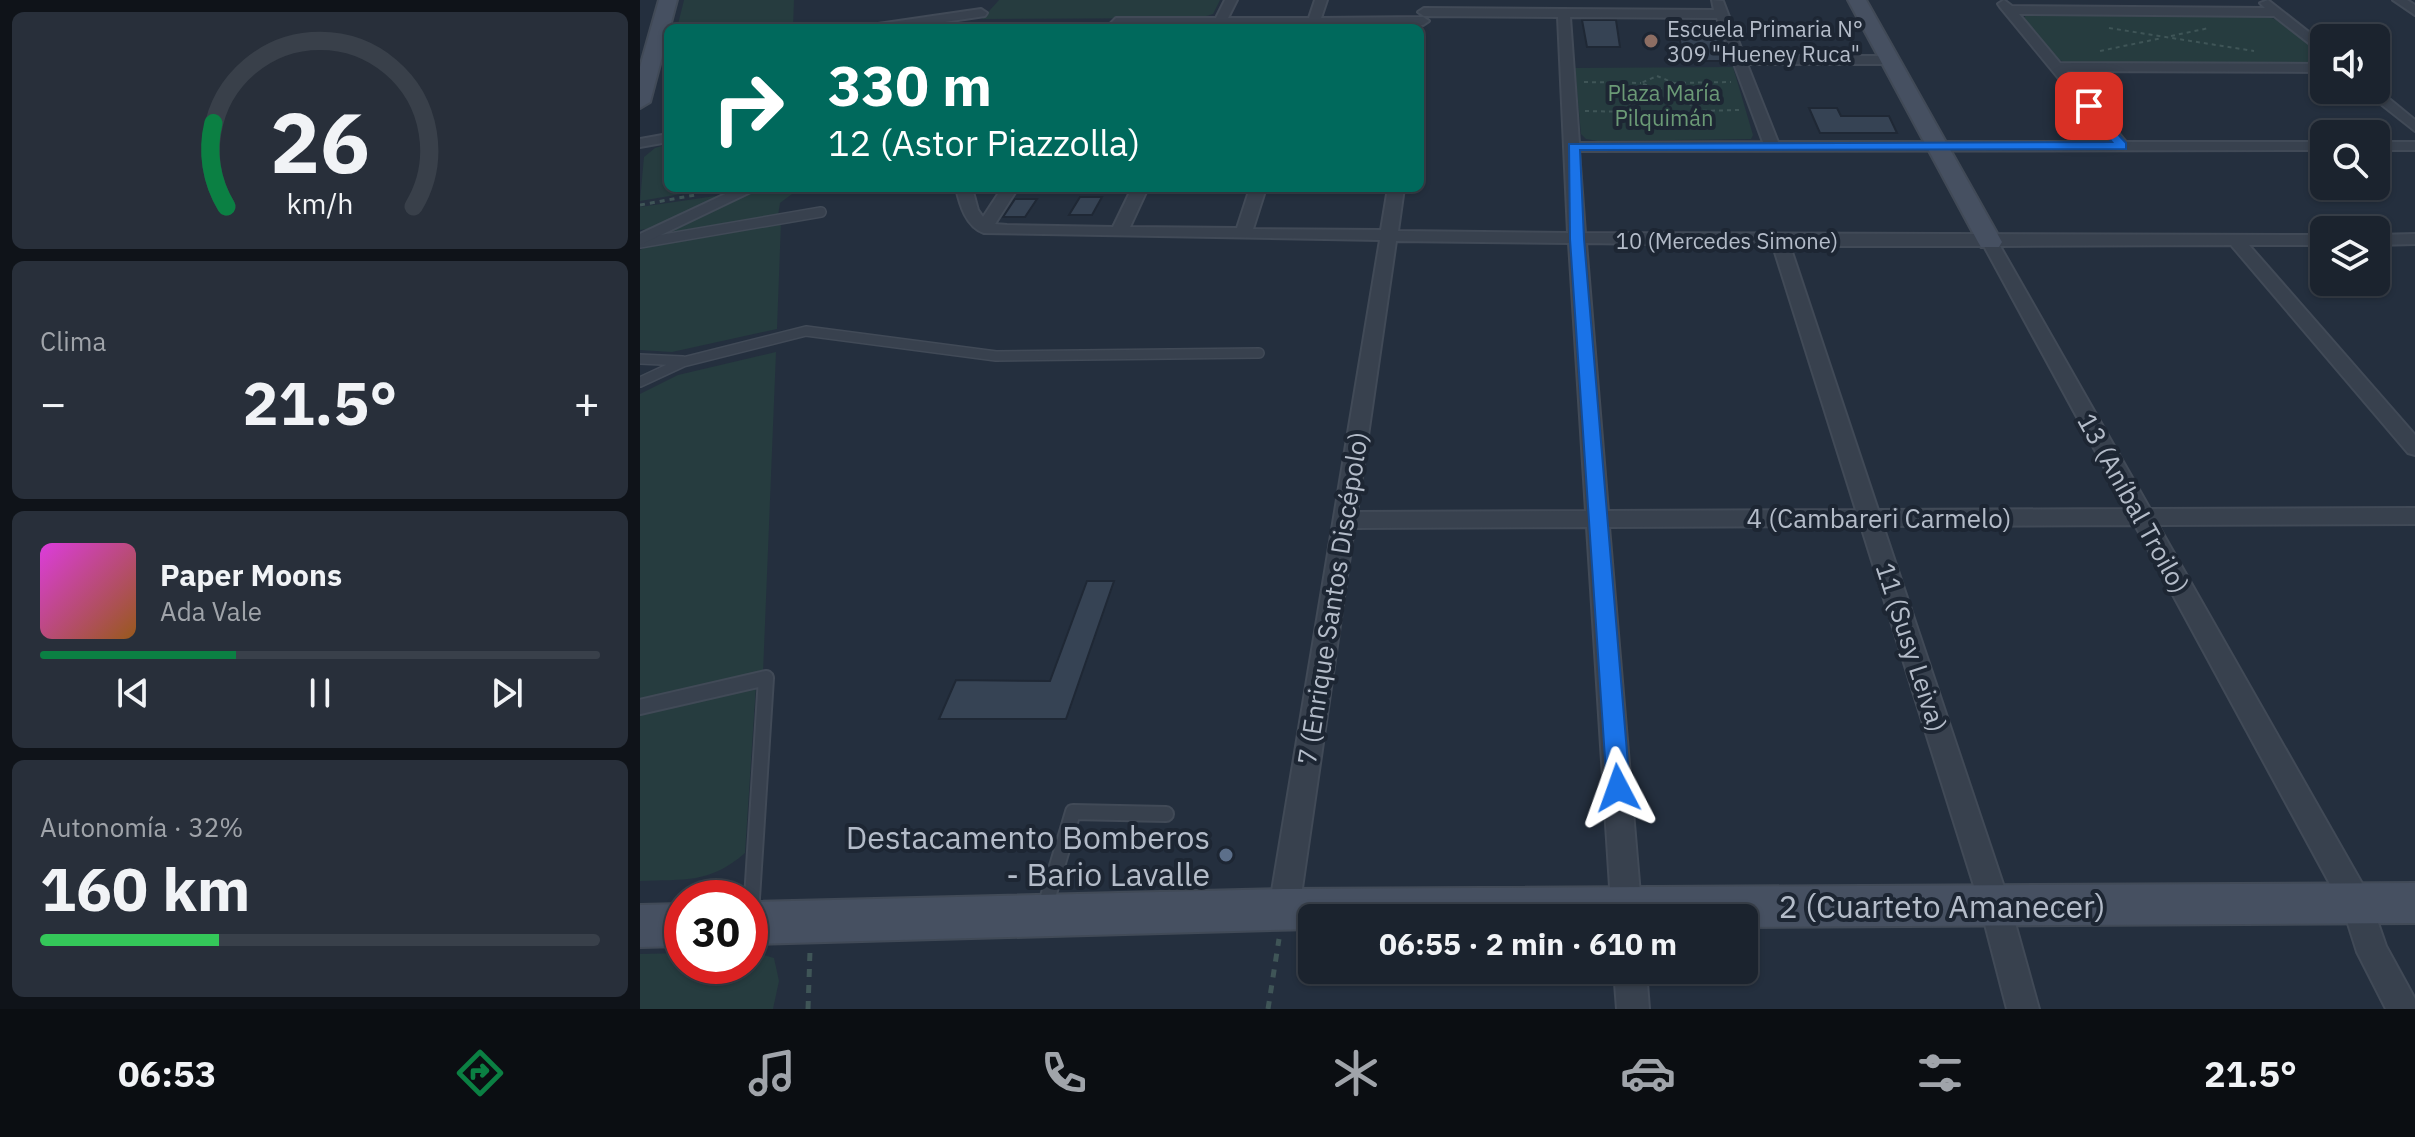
<!DOCTYPE html>
<html lang="es">
<meta charset="utf-8">
<style>
:root{--surface:#1b232e;--page:#282f3a;--text:#f1f3f6;--muted:#a0a4aa;--line:#39404a;--accent:#0b8043}
body{margin:0;font-family:"IBM Plex Sans",sans-serif;background:var(--page);color:var(--text);height:100vh;display:flex;flex-direction:column;font-size:30px;white-space:nowrap}
*{box-sizing:border-box;margin:0}
p{font-size:26px;color:var(--muted)}
.icon{flex:none;width:44px;height:44px;fill:none;stroke:currentColor;stroke-width:2;stroke-linecap:round;stroke-linejoin:round}
.map{position:relative;flex:1;overflow:hidden}
.details{display:flex;flex-direction:column;gap:12px;padding:12px;background:#0f1319;width:640px}
.details>*{flex:none}
.banner{position:absolute;left:24px;top:24px;width:760px;height:168px;border-radius:12px;box-shadow:0 2px 6px #0004,0 0 0 2px var(--line);background:#00695c;color:#fff;overflow:hidden}
.buttons{position:absolute;left:1670px;top:24px;display:grid;gap:16px}
.buttons a{display:grid;place-items:center;width:80px;height:80px;border-radius:12px;background:var(--surface);box-shadow:0 2px 6px #0004,0 0 0 2px var(--line);font-size:40px}
.speed{position:absolute;left:24px;top:880px;display:flex;gap:16px;font-size:40px;font-weight:700;text-align:center}
.speed>*{display:grid;place-content:center;width:104px;height:104px;border-radius:50%;background:var(--surface);box-shadow:0 2px 6px #0004,0 0 0 2px var(--line);line-height:1}
.speed .limit{border:12px solid #d22;background:#fff;color:#111}
.pin{position:absolute;display:grid;place-items:center;width:68px;height:68px;color:#fff;margin:-34px;border-radius:16px;box-shadow:0 4px 12px #0006}
.me{position:absolute;width:88px;margin:-44px;rotate:356deg;stroke-linejoin:round;filter:drop-shadow(0 0 6px #0008)}
.turn{display:flex;align-items:center;gap:28px;height:168px;padding:0 32px;font-size:36px}
.turn .icon{width:104px;height:104px;stroke-width:2.5}
.turn b{display:block;font-size:56px;line-height:68px}
.big{font-size:60px;font-weight:700;line-height:1.1}
.details .widget{flex:1;display:flex;flex-direction:column;justify-content:center;gap:12px;min-width:0;padding:0 28px;border-radius:12px;background:var(--page)}
.details .dial{align-items:center;gap:0}
.dial svg{height:208px;overflow:visible;fill:none;stroke:var(--line);stroke-width:7;stroke-linecap:round;text-anchor:middle}
.dial text{fill:var(--text);stroke:none}
.song{display:flex;align-items:center;gap:24px}
.cover{width:96px;height:96px;border-radius:12px;background:linear-gradient(135deg,hsl(300 70% 55%),hsl(30 70% 35%))}
.played{height:8px;border-radius:4px;background:linear-gradient(90deg,var(--accent) 35%,var(--line) 35%)}
.keys{display:flex;justify-content:space-around;direction:ltr}
.heat{display:flex;justify-content:space-between;align-items:center;font-size:44px;direction:ltr}
.charge{height:12px;border-radius:6px;background:linear-gradient(90deg,#34c759 32%,var(--line) 0)}
.trip{position:absolute;left:658px;top:904px;width:460px;height:80px;border-radius:12px;background:var(--surface);box-shadow:0 2px 6px #0004,0 0 0 2px var(--line);font-weight:700;line-height:80px;text-align:center}
.tabs{display:flex;height:128px;justify-content:space-around;align-items:center;background:#0b0e12;color:var(--muted)}
.tabs .icon{width:56px;height:56px}
.tabs .active{color:var(--accent)}
.tabs b{font-size:36px;color:var(--text)}
main{display:flex;flex:1;min-height:0}
.map>svg:first-child{display:block}
.green{fill:#263c3f}
.building{fill:#364354;stroke:#1f2835;stroke-width:2}
.lines{fill:none;stroke-linecap:round;stroke-linejoin:round}
.lane-far1-casing{stroke:#414a57;stroke-width:12}
.lane-casing{stroke:#414a57;stroke-width:18}
.street-casing{stroke:#414a57;stroke-width:4}
.secondary-casing{stroke:#414a57;stroke-width:4}
.path-far2{stroke:#3f5557;stroke-width:2;stroke-dasharray:4 4;stroke-linecap:butt}
.path-far1{stroke:#3f5557;stroke-width:3;stroke-dasharray:5 5;stroke-linecap:butt}
.path{stroke:#3f5557;stroke-width:5;stroke-dasharray:8 8;stroke-linecap:butt}
.lane-far1{stroke:#38414e;stroke-width:9}
.lane{stroke:#38414e;stroke-width:14}
.street{fill:#38414e;fill-rule:evenodd}
.secondary{fill:#465061;fill-rule:evenodd}
.route{fill:#1a73e8;stroke:#114b97;stroke-width:2}
.education-dot{fill:#8d6e63;stroke:#1d2633;stroke-width:3}
.service-dot{fill:#5c6f8a;stroke:#1d2633;stroke-width:3}
.labels{text-anchor:middle;dominant-baseline:central;stroke-width:8;stroke-linejoin:round;paint-order:stroke}
.far-poi-label{font-size:22px;fill:#b4bcc9;stroke:#1d2633;text-anchor:start}
.far-park-label{font-size:22px;fill:#6b9a76;stroke:#1d2633}
.far-street-label{font-size:22px;fill:#b4bcc9;stroke:#1d2633}
.street-label{font-size:26px;fill:#b4bcc9;stroke:#1d2633}
.near-poi-label{font-size:32px;fill:#b4bcc9;stroke:#1d2633;text-anchor:end}
.near-street-label{font-size:32px;fill:#b4bcc9;stroke:#1d2633}
</style>
<main>
<section class="details">
<div class="widget dial"><svg viewBox="0 0 100 80">
<path d="M14 69A42 42 0 1 1 86 69"/>
<path d="M14 69A42 42 0 0 1 9 37" stroke="#0b8043"/>
<text x="50" y="56" font-size="32" font-weight="700">26</text>
<text x="50" y="72" font-size="11">km/h</text>
</svg></div>
<div class="widget"><p>Clima</p>
<div class="heat"><a>−</a><b class="big">21.5°</b><a>+</a></div>
</div>
<div class="widget">
<div class="song"><i class="cover"></i><div><b>Paper Moons</b><p>Ada Vale</p></div></div>
<div class="played"></div>
<div class="keys"><svg class="icon" aria-label="previous" viewBox="0 0 24 24"><path d="M18 5L8 12l10 7zM5 5v14"/></svg><svg class="icon" aria-label="pause" viewBox="0 0 24 24"><path d="M8 5v14M16 5v14"/></svg><svg class="icon" aria-label="next" viewBox="0 0 24 24"><path d="M6 5l10 7-10 7zM19 5v14"/></svg></div>
</div>
<div class="widget"><p>Autonomía · 32%</p><b class="big">160 km</b><div class="charge"></div></div>
</section>
<div class="map">
<svg width="1775" height="1009" viewBox="0 0 1775 1009">
<rect width="100%" height="100%" fill="#242f3e"/>
<!-- green -->
<path class="green" d="M44,0H154L153,28H37Z
M359,0H580L573,14L560,18L342,19Z
M1397,12L1629,17L1640,21L1684,57L1681,62L1669,63L1424,62L1414,57L1384,19L1386,14Z
M1093,67L1113,135L1111,139L958,141L946,139L941,134L935,68Z
M28,144V188H77L0,201L4,157L15,148Z
M122,188H160L140,203L138,216L31,235V231Z
M96,193L25,226L0,230V207Z
M141,222L137,329L32,352L0,350V250L12,244Z
M136,352L123,673L0,702V394L38,375Z
M116,685L105,853C69,884 45,879 0,881V712Z
M110,951L134,958L139,981L133,1009H0V954L42,953V966H110Z"/>
<!-- building -->
<path class="building" d="M942,20H976L980,47H947Z
M1036,21H1075L1087,61H1044Z
M1169,108H1197L1201,116H1249L1257,133H1180Z
M440,197H462L452,215H429Z
M375,199H397L385,217H363Z
M447,581H474L426,719H299L316,680L410,681Z"/>
<g class="lines">
<!-- lane-far1 casing -->
<g class="lane-far1-casing">
<path id="lane-far1" d="M0,243L181,212
M0,359L43,361
M0,382L43,362L166,331L356,356L619,353"/>
</g>
<!-- lane casing -->
<g class="lane-casing">
<path id="lane" d="M0,707L126,678L111,914
M405,907L433,812L526,814"/>
</g>
<!-- street casing -->
<g class="street-casing">
<path id="street" d="M585,0H597L588,18H669L675,0H687L681,18L783,17L789,21L783,25H679L678,28H666L667,25L466,28L476,18H576Z
M1072,0L1083,1L1104,56H1250L1257,60L1250,64H1107L1138,142H1471L1360,7L1358,4L1364,0L1372,6L1625,8L1620,3L1628,0L1684,44V55L1634,16L1379,14L1420,63L1684,64V72L1427,71L1486,142H1684V150L939,151L945,233L1684,235V245H1609L1775,435V455L1768,453L1591,245L1360,246L1510,509L1775,508V524L1518,525L1728,894L1746,946L1775,999V1009H1746L1717,952L1703,908L1495,525L1243,526L1370,905L1399,1009H1367L1340,905L1221,526L969,527L1002,918H972L947,527L714,528L659,909L655,919L644,923L633,919L629,909L740,240L344,233C326,227 320,205 316,188H332L338,210L343,217L362,188H378L355,224L367,225L473,227L492,188H508L490,227L597,228L610,188H626L613,229L741,230L748,188H764L758,231L928,233L918,17L784,16L778,12L784,8L1074,10ZM930,17L1077,18L1123,142L939,143ZM756,241L929,243L946,511L717,512ZM946,243L1133,246L1216,510L968,511ZM1150,246H1344L1487,509L1238,510Z
M1753,0H1767L1775,5V15Z
M341,9L347,13L345,16L264,28H232L238,24Z
M1736,88L1775,120V131L1723,90Z
M28,134V142L0,147V139Z
M1736,142H1775V150H1736Z
M98,188H119L0,245V234Z
M1775,234V244L1736,245V235Z
M974,970H1006L1009,1009H977Z"/>
</g>
<!-- secondary casing -->
<g class="secondary-casing">
<path id="secondary" d="M19,0H37L10,102L0,108V67Z
M1208,0H1226L1362,242L1359,247H1341L1338,242Z
M1775,883V923L1104,927V918H672V929L110,944V902L644,889Z
M42,904V946L0,947V905Z"/>
</g>
<!-- path-far2 -->
<path class="path-far2" d="M1469,28L1614,51
M1531,36L1569,28
M1460,51L1522,38
M1017,76L1034,83L1019,90L1001,83Z
M944,82L1001,83
M1034,83L1091,82
M1009,97L1034,98L1054,106L1056,118L1024,124L992,116L989,105Z
M945,111L991,112
M1055,111L1100,110"/>
<!-- path-far1 -->
<path class="path-far1" d="M0,205L55,195"/>
<!-- path -->
<path class="path" d="M168,1009L170,951
M628,1009L639,939"/>
<!-- lane-far1 -->
<use href="#lane-far1" class="lane-far1"/>
<!-- lane -->
<use href="#lane" class="lane"/>
<!-- street -->
<use href="#street" class="street"/>
<!-- secondary -->
<use href="#secondary" class="secondary"/>
</g>
<!-- route -->
<path class="route" d="M1449,103L1486,143V149L940,150L944,239L990,788L986,795L978,797L970,795L967,788L930,239L929,144L1472,142L1443,106Z"/>
<!-- markers -->
<circle class="education-dot" cx="1011" cy="41" r="8"/>
<circle class="service-dot" cx="586" cy="855" r="8"/>
<g class="labels">
<!-- far-poi labels -->
<g class="far-poi-label">
<text x="1027" y="28">Escuela Primaria N°<tspan x="1027" dy="25">309 "Hueney Ruca"</tspan></text>
</g>
<!-- far-park labels -->
<g class="far-park-label">
<text x="1024" y="92">Plaza María<tspan x="1024" dy="25">Pilquimán</tspan></text>
</g>
<!-- far-street labels -->
<g class="far-street-label">
<text x="1087" y="240">10 (Mercedes Simone)</text>
</g>
<!-- street labels -->
<g class="street-label">
<text transform="translate(1494 503) rotate(61)">13 (Aníbal Troilo)</text>
<text x="1239" y="518">4 (Cambareri Carmelo)</text>
<text transform="translate(692 598) rotate(-81)">7 (Enrique Santos Discépolo)</text>
<text transform="translate(1272 647) rotate(72)">11 (Susy Leiva)</text>
</g>
<!-- near-poi labels -->
<g class="near-poi-label">
<text x="570" y="837">Destacamento Bomberos<tspan x="570" dy="37">- Bario Lavalle</tspan></text>
</g>
<!-- near-street labels -->
<g class="near-street-label">
<text x="1302" y="906">2 (Cuarteto Amanecer)</text>
</g>
</g>
</svg>
<div class="buttons">
<a><svg class="icon" aria-label="sound" viewBox="0 0 24 24"><path d="M4 9h4l5-4v14l-5-4H4zM17 9q2 3 0 6"/></svg></a>
<a><svg class="icon" aria-label="search" viewBox="0 0 24 24"><circle cx="10" cy="10" r="6"/><path d="M15 15l6 6"/></svg></a>
<a><svg class="icon" aria-label="layers" viewBox="0 0 24 24"><path d="M12 4l9 5-9 5-9-5zM3 14l9 5 9-5"/></svg></a>
</div>
<div class="speed"><div class="limit">30</div></div>
<div class="pin" style="left:1449px;top:106px;background:#d93025"><svg class="icon" aria-label="arrive" viewBox="0 0 24 24"><path d="M6 21V4h12l-3 4 3 4H6"/></svg></div>
<svg class="me" style="left:978px;top:788px" viewBox="-20 -20 40 40"><path d="M0-17L14 15 0 8-14 15z" fill="#1a73e8" stroke="#fff" stroke-width="4"/></svg>
<div class="trip">06:55 · 2 min · 610 m</div>
<div class="banner">
<div class="turn"><svg class="icon" aria-label="right" viewBox="0 0 24 24"><path d="M7 20v-9h11M14 6l5 5-5 5"/></svg><div><b>330 m</b>12 (Astor Piazzolla)</div></div>
</div>
</div>
</main>
<nav class="tabs">
<b>06:53</b>
<svg class="icon active" aria-label="directions" viewBox="0 0 24 24"><path d="M12 3l9 9-9 9-9-9zM9 14v-3h6M13 9l2 2-2 2"/></svg>
<svg class="icon" aria-label="music" viewBox="0 0 24 24"><path d="M9 18V5l10-2v13"/><circle cx="6" cy="18" r="3"/><circle cx="16" cy="16" r="3"/></svg>
<svg class="icon" aria-label="phone" viewBox="0 0 24 24"><path d="M5 4h4l2 5-3 2q2 4 5 5l2-3 5 2v4C11 20 4 13 5 4z"/></svg>
<svg class="icon" aria-label="climate" viewBox="0 0 24 24"><path d="M12 3v18M4 7l16 10M4 17L20 7"/></svg>
<svg class="icon" aria-label="car" viewBox="0 0 24 24"><path d="M5 17H2v-5l4-1 3-4h7l3 4 3 1v5h-3M9 17h6M6 11h13"/><circle cx="7" cy="17" r="2"/><circle cx="17" cy="17" r="2"/></svg>
<svg class="icon" aria-label="filters" viewBox="0 0 24 24"><path d="M4 7h16M4 17h16"/><circle cx="9" cy="7" r="2"/><circle cx="15" cy="17" r="2"/></svg>
<b>21.5°</b>
</nav>
